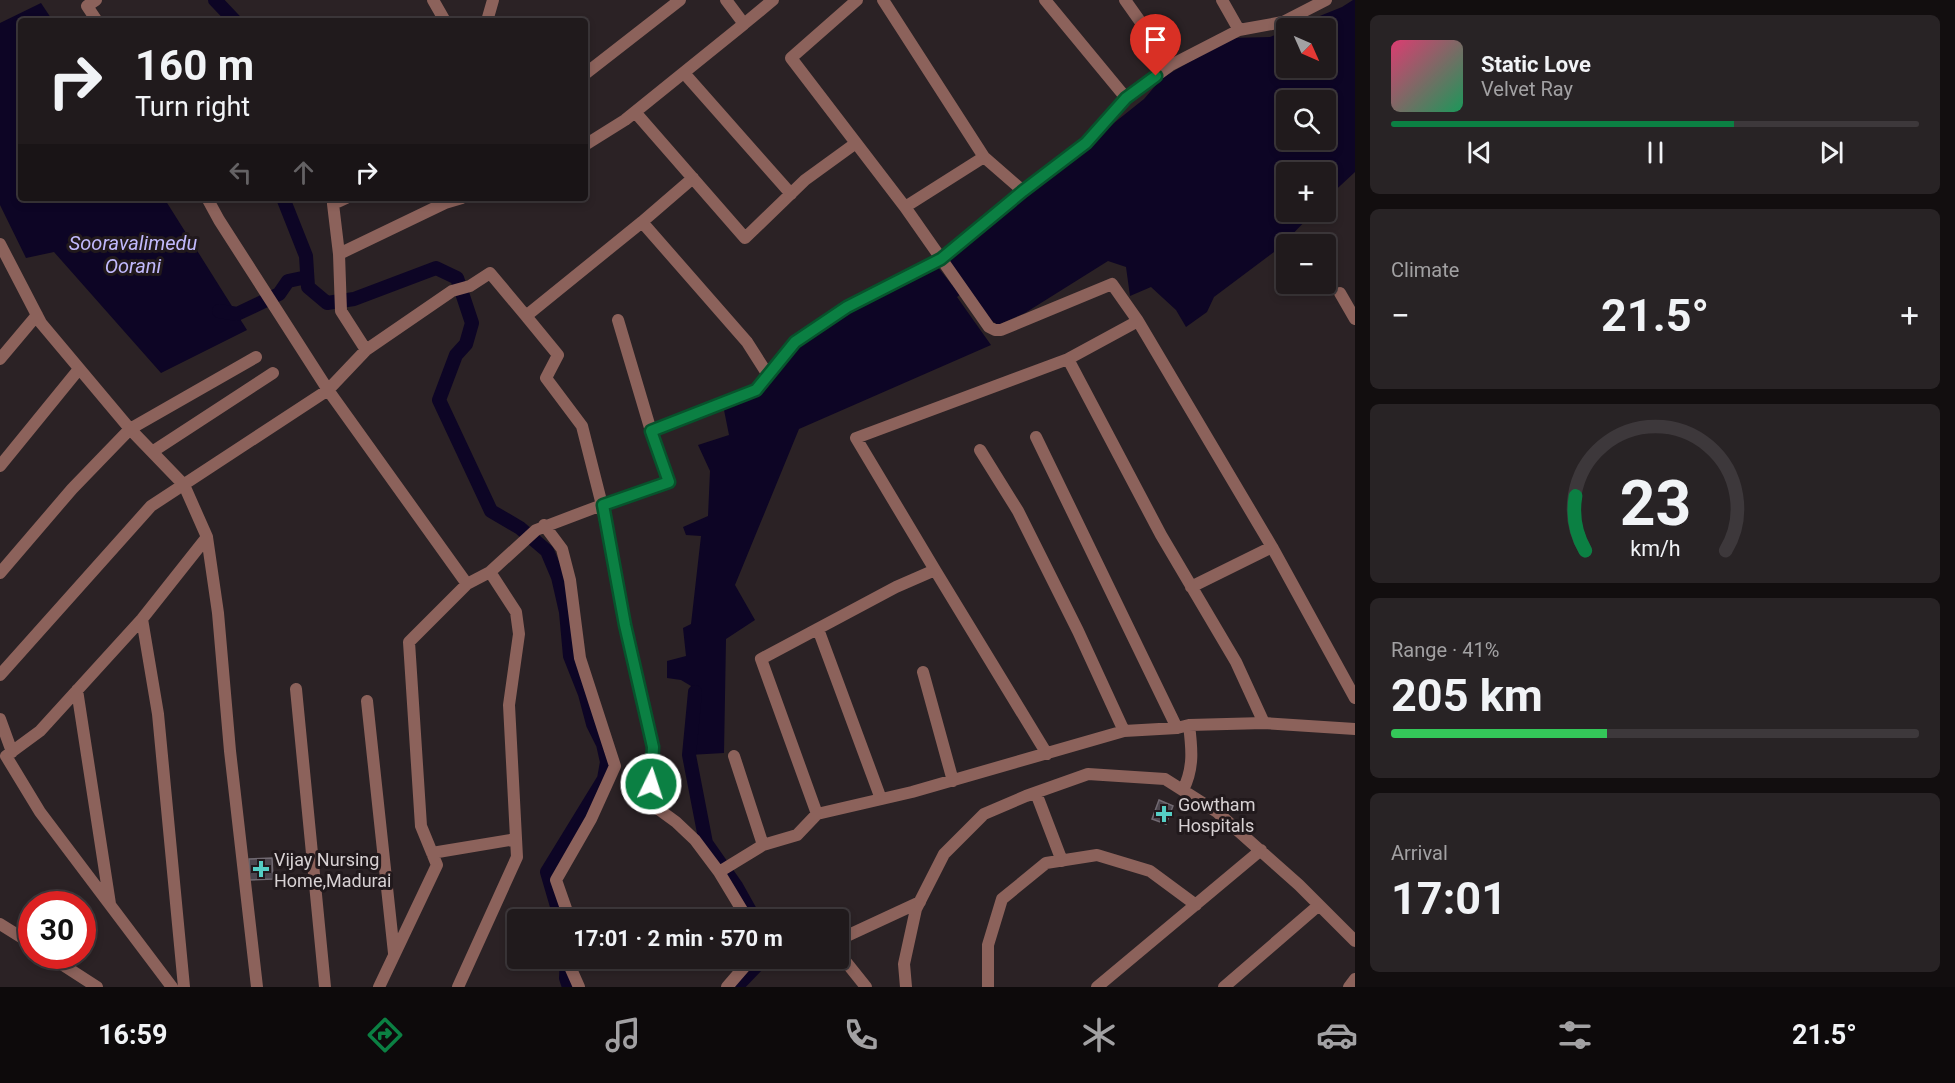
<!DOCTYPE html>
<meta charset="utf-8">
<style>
:root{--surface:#201a1c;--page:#282325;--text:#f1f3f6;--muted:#a2a1a3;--line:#3d383b;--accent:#0b8043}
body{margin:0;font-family:Roboto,sans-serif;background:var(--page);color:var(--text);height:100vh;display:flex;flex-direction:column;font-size:22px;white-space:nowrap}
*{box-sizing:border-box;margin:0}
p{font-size:20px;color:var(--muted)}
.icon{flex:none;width:33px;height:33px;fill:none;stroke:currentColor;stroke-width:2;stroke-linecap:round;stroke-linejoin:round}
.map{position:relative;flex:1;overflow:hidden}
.drawer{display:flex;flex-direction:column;gap:15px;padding:15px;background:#120e0f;width:600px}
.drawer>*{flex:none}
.hud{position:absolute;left:18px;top:18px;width:570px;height:183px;border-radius:6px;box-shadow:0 3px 9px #0003,0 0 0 2px var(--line);background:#201a1c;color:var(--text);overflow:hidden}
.needle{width:39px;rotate:135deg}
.controls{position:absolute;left:1276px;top:18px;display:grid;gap:12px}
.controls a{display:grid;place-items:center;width:60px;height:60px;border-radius:6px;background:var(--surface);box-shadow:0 3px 9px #0003,0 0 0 2px var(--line);font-size:30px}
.speed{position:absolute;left:18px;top:891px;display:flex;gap:12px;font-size:30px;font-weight:700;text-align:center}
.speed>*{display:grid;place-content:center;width:78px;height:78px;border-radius:50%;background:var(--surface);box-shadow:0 3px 9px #0003,0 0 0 2px var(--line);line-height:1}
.speed .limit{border:9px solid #d22;background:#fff;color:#111}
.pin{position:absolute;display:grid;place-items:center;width:51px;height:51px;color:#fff;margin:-62px -26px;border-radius:50% 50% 50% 0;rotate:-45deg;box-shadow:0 0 6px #0007}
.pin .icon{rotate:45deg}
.me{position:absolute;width:66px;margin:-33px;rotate:4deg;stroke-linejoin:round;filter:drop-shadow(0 0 4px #0008)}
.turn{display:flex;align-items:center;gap:21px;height:126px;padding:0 18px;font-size:27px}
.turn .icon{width:78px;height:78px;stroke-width:2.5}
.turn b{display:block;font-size:42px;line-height:51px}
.lanes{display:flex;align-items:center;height:57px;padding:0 18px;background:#0003;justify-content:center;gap:30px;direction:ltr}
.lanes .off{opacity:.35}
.big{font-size:45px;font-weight:700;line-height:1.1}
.drawer .tile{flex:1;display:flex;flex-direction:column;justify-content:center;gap:9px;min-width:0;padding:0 21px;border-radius:9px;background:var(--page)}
.drawer .dial{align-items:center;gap:0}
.dial svg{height:156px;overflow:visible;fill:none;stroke:var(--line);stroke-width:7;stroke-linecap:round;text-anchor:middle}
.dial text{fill:var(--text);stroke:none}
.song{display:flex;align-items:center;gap:18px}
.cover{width:72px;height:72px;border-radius:9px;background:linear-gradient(135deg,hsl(340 70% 55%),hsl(150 70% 35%))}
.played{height:6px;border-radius:3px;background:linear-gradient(90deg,var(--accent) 65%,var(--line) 65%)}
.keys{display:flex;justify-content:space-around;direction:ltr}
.heat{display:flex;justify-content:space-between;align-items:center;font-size:33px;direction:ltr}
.charge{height:9px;border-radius:4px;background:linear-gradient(90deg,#34c759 41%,var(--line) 0)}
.trip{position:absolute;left:507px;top:909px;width:342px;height:60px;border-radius:6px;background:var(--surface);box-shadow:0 3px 9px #0003,0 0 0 2px var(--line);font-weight:700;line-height:60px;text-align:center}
.dock{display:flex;height:96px;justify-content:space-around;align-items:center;background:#0d0a0b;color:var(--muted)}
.dock .icon{width:42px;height:42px}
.dock .on{color:var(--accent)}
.dock b{font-size:27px;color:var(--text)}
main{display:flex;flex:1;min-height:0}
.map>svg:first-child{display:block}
.water{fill:#0d0525;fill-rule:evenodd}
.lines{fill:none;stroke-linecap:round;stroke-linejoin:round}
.canal{stroke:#0d0525;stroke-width:14}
.building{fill:#4c454d;stroke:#706971;stroke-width:1.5}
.minor{stroke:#8c625b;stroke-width:12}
.route-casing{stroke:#07532c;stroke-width:15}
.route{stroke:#0b8043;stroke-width:10}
.poi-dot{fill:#55cec4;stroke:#21191c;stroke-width:2}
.labels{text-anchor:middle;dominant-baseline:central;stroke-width:6;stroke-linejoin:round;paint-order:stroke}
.poi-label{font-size:18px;fill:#d7d1d3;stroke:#21191c;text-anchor:start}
.water-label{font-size:20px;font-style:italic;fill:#c1b9fc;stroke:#21191c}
</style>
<main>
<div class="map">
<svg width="1355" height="987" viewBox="0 0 1355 987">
<rect width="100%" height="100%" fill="#2b2225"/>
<!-- water -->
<path class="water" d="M1353,0H1355V172L1326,199V172H1287V212H1314L1278,249L1214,297L1207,312L1186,327L1176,310L1151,287L1130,296L1126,267L1108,261L1025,313L998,325L986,317L965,291L957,297L991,345L799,429L735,585L755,620L726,639L724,753L689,755L694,709L691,686L681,680L667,678V661L686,656L683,628L691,624L701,536L686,535L683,527L708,516L710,471L698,445L729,435L724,410L760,394L796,344L853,308L906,284L937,266L952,285L959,279L949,265L950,254L1144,99L1162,78L1230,38L1270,37L1287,30V68H1326V28H1290L1342,7ZM1287,100H1326V140H1287Z
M41,3L53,21H21V198H164L247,330L161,373L54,252L26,258L0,205V23Z"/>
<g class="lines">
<!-- canal -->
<path class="canal" d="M215,0L235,21
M283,198L306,256L308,287L327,303L354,299L436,268L457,278L472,323L466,344L456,355L439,400L491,511L520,528L547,551L558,577L566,612L570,656L585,694L593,724L603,744L607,762L604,779L547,872L561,920
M219,311L237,314L279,294L288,281L307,277
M695,692L689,755L706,843L736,886L755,920
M567,958L566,978L569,987
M736,987L764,958"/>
</g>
<!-- building -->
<path class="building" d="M1159,800L1173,806L1166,824L1152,819Z
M272,858L273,879L249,880V859Z"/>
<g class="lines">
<!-- minor -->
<path class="minor" d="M96,0L87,6L97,21
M433,0L445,21
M857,0L791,58L905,207L989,327L995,330H1001L1112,284L1138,321
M883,0L984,157L905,207
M1045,0L1126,98L1171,65L1239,30L1283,22L1326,0
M1125,0L1171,65
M1222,0L1239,30
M487,21L493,0
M744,24L773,0
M684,73L791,194
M585,74L680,0
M635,112L745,238L805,180L856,143
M585,145L625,120L744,24L726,0
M984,157L1023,191
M207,198L219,220L328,390L467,584
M642,222L693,178
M0,244L41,323L130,429L184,485L207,537L142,619L40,731L6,756L40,812L172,987
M339,254L333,204L346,198
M1340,293L1355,319
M618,320L651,431L669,482L602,505L625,625L653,747L650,803L676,822L695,840L719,872
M366,350L341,311L339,254L445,203L462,198
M0,359L37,315
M1068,359L1138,321L1272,547L1355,698
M768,375L795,342L847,307L941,259L1023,191L1086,143L1126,98
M1036,437L1177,728
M980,450L1018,511L1078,631L1124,731
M152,452L273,373
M0,466L79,369
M544,525L562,549L570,580L580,658L615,766L591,819L556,880L570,920
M207,537L218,613L230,751L257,987
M935,570L856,438L1068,359L1161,535L1236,662L1264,723
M0,573L72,489L130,429L256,357
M1191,587L1272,547
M142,619L158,714L184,987
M818,629L881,799
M923,672L953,781
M0,675L151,506L328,390L366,350L452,291L470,286L490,273L526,316L642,222L747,342L768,375L756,390L651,431
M296,689L325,987
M77,690L110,904
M367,701L394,953
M0,719L12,752
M734,756L763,845L797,835L817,814L912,792L1124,731L1177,728L1189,725L1264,723L1355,729
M1183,790C1194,768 1192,749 1189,725
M1036,793L1062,861
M817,814L761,659L896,587L935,570L1047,754
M432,853L516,839
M748,920L719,872L763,845
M0,924L32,944
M838,940L920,902
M838,952L866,987
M49,956L97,987
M572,958L571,969L579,987
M379,987L437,865L421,826L409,642L467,584L490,572L536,530L602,505L582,426L546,378L558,355L526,316
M458,987L517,857L509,705L519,634L516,612L490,572
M727,987L752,958
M906,987L904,964L916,909L944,854L984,814L1026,796L1088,774L1165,779L1217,812L1299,885L1355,941
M988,987V945L1002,899L1046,863L1097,855L1150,871L1196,905
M1097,987L1261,850
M1224,987L1319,905
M1349,987L1355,979"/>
</g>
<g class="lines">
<!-- route casing -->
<g class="route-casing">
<path id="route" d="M651,784L653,747L625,625L603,505L669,482L651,431L756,390L795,342L847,307L941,259L1023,191L1086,143L1126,98L1156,76"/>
</g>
<!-- route -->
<use href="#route" class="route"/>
</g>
<!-- markers -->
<g class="poi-dot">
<path d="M1161 805h6v6h6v6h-6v6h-6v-6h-6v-6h6z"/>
<path d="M258 860h6v6h6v6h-6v6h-6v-6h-6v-6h6z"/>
</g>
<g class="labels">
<!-- poi labels -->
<g class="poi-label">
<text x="1178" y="804">Gowtham<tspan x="1178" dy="21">Hospitals</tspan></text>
<text x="274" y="859">Vijay Nursing<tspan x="274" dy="21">Home,Madurai</tspan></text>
</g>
<!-- water labels -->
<g class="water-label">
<text x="133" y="243">Sooravalimedu<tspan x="133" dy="23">Oorani</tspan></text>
</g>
</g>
</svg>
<div class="controls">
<a><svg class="needle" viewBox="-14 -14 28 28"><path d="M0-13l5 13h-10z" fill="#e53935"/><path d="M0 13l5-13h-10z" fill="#a2a1a3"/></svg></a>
<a><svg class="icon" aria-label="search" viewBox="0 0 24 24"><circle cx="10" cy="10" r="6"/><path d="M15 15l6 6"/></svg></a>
<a>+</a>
<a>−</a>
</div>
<div class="speed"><div class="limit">30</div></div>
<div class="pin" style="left:1156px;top:76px;background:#d93025"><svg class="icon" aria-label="arrive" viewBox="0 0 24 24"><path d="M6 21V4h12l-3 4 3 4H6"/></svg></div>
<svg class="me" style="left:651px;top:784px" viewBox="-20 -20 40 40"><circle r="17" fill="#0b8043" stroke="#fff" stroke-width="3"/><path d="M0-11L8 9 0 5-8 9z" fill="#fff"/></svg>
<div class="trip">17:01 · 2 min · 570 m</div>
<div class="hud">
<div class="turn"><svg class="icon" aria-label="right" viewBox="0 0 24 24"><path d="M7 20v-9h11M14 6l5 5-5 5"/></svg><div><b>160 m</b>Turn right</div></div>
<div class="lanes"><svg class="icon off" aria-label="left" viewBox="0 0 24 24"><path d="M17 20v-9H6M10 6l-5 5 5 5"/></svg><svg class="icon off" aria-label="ahead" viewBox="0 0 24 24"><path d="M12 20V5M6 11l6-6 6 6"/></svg><svg class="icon" aria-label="right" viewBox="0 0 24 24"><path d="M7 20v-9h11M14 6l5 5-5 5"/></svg></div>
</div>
</div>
<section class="drawer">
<div class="tile">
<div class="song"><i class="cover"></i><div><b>Static Love</b><p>Velvet Ray</p></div></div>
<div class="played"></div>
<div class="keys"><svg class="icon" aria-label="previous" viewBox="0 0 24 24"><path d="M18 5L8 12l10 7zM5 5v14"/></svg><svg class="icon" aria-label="pause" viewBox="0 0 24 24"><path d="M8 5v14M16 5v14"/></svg><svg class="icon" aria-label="next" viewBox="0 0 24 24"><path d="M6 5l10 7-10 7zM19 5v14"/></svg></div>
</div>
<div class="tile"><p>Climate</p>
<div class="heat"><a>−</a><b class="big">21.5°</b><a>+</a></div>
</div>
<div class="tile dial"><svg viewBox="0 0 100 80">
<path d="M14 69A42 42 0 1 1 86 69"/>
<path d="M14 69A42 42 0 0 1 9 41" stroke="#0b8043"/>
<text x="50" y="56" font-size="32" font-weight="700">23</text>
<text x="50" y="72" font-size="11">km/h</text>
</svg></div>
<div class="tile"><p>Range · 41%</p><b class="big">205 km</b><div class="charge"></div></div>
<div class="tile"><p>Arrival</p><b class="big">17:01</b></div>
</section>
</main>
<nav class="dock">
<b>16:59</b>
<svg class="icon on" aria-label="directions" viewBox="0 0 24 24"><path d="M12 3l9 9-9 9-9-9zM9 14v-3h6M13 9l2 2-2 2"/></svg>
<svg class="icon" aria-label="music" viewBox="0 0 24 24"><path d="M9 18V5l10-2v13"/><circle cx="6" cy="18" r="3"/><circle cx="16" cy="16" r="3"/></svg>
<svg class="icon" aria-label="phone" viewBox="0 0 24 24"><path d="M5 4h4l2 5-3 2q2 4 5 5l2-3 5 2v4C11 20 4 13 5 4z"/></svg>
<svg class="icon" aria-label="climate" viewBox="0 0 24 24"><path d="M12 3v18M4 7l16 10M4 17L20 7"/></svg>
<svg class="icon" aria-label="car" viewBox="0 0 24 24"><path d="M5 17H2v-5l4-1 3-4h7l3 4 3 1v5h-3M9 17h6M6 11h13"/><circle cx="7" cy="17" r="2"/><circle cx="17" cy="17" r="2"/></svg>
<svg class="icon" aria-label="filters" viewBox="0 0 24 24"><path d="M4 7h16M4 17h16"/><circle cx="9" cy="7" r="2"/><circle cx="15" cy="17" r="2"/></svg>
<b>21.5°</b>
</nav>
